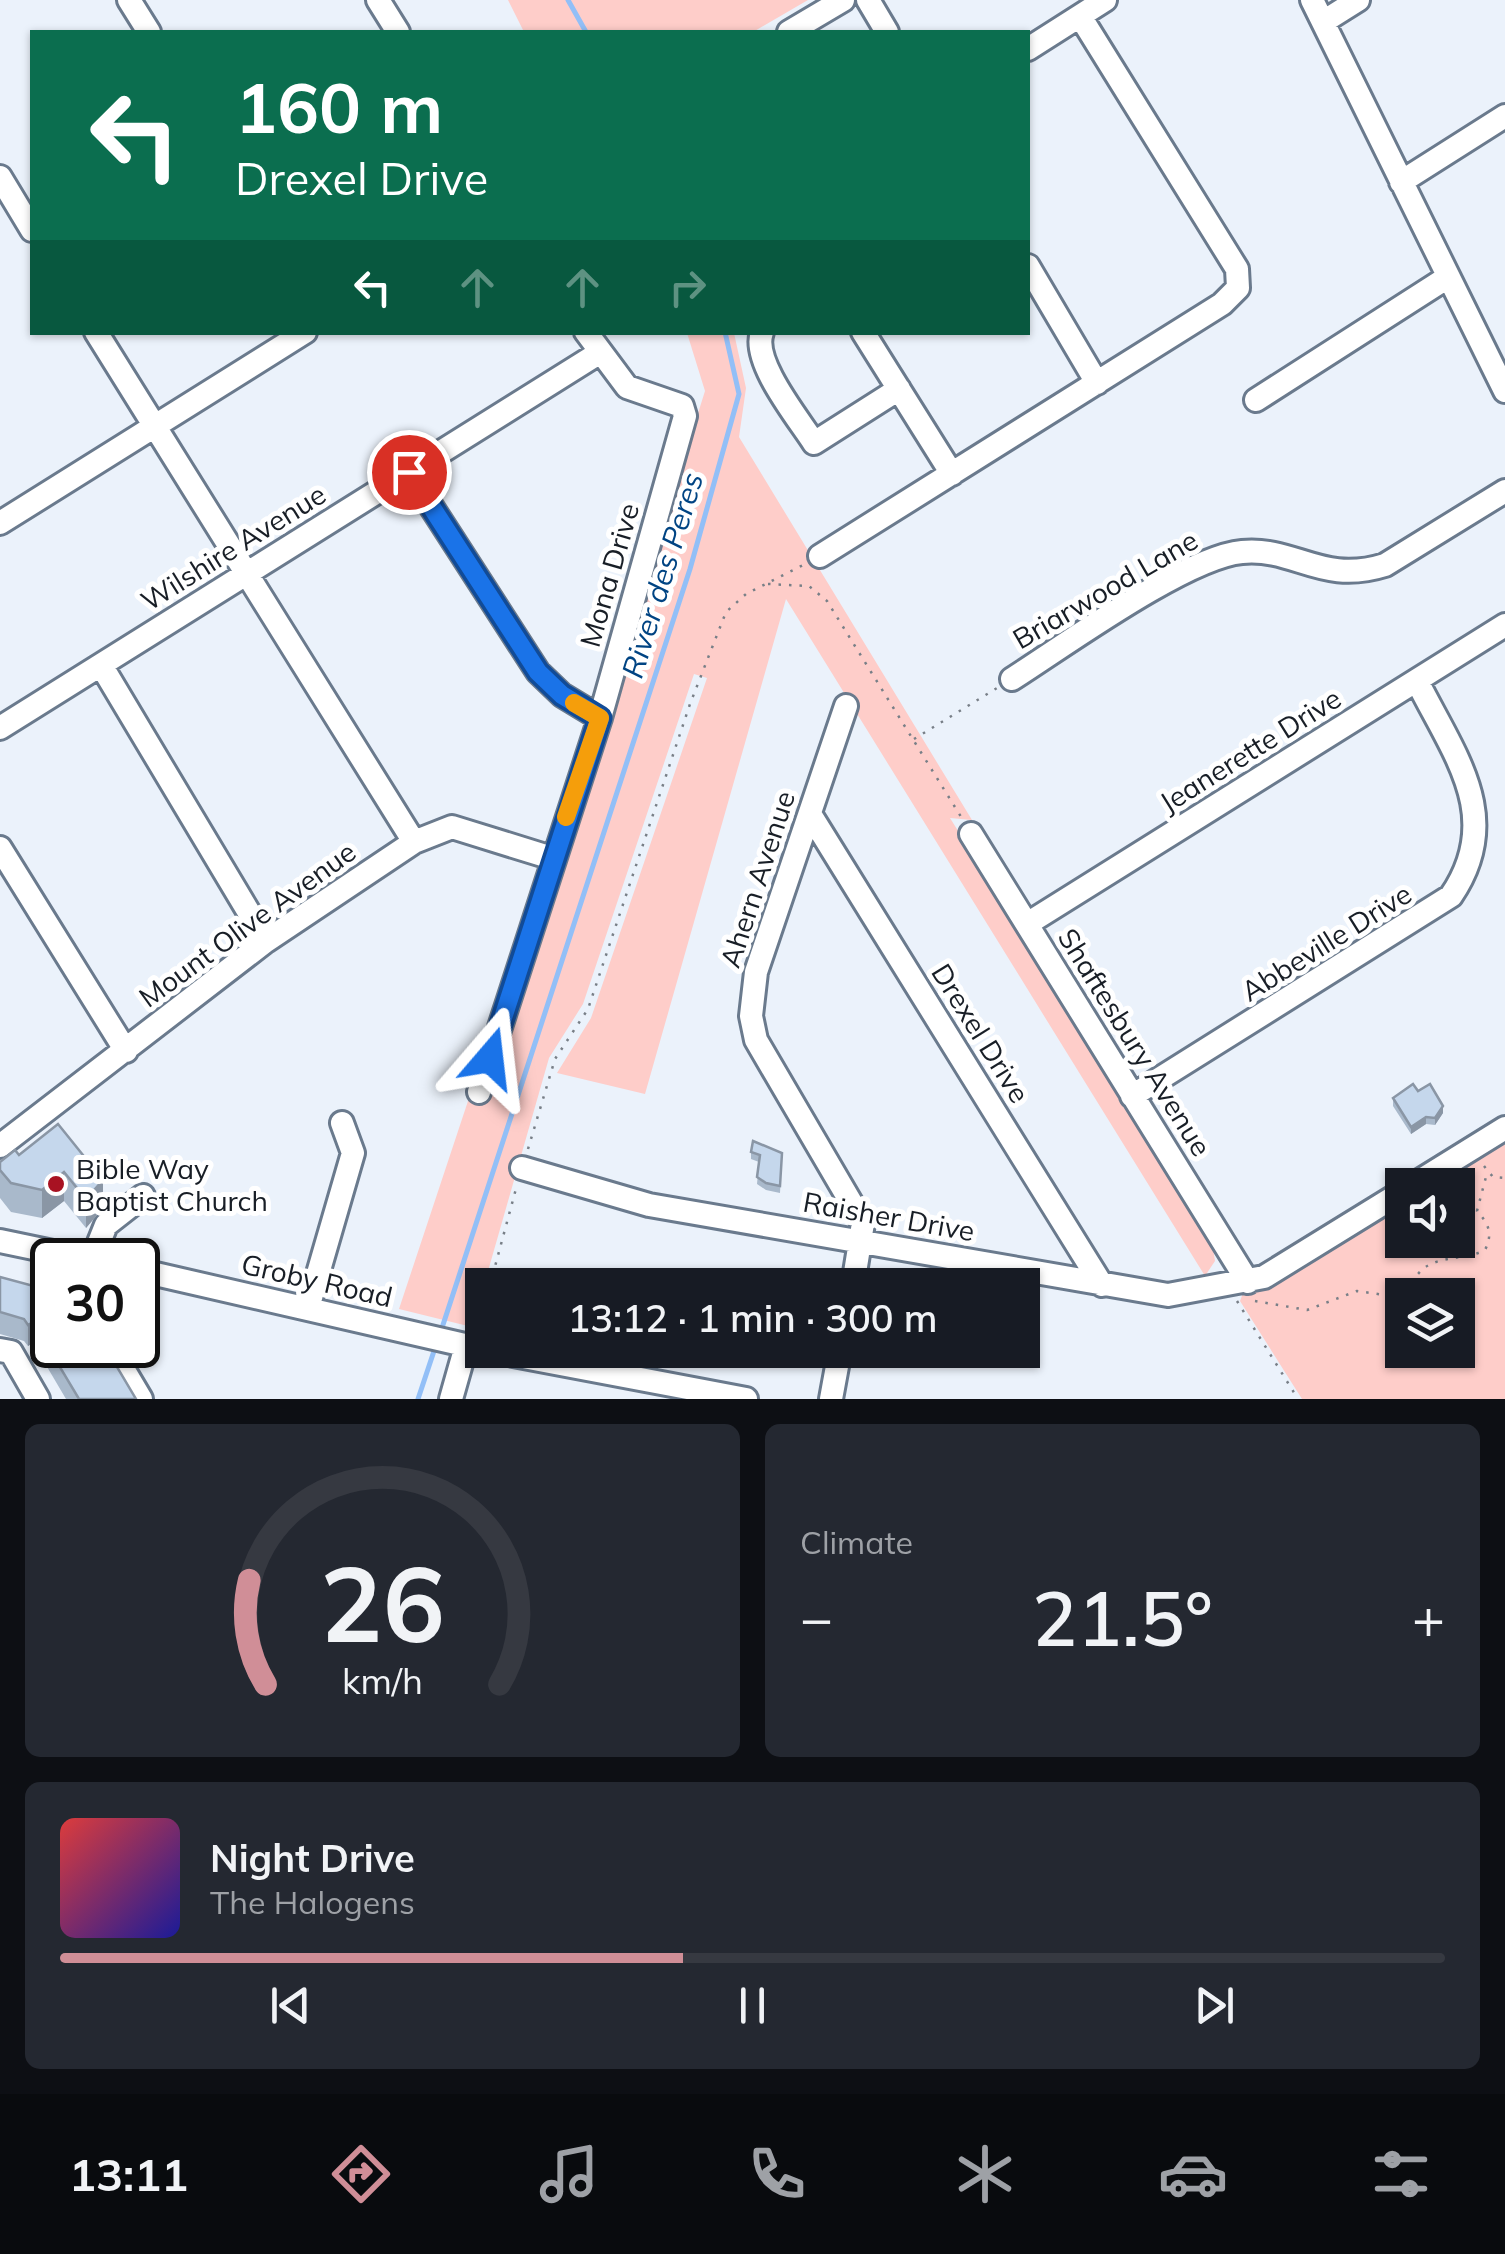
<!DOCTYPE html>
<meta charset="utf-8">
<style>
:root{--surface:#171b24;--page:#242831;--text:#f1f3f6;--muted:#9ea1a6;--line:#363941;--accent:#d08e97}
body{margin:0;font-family:Mulish,sans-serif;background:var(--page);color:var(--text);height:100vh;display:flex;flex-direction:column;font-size:38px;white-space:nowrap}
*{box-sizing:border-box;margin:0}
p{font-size:32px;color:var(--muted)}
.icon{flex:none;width:55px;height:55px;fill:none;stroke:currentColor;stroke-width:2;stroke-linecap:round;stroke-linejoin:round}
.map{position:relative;height:1399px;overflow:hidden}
.panel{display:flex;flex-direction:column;gap:25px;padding:25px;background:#0d0f14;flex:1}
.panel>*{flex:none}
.guide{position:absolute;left:30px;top:30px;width:1000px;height:305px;border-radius:0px;box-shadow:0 2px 8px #0004;background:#0b6e4f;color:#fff;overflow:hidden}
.fabs{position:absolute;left:1385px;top:1168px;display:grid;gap:20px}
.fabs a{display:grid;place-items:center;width:90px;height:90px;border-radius:0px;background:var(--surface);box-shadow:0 2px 8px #0004;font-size:50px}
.speed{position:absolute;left:30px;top:1238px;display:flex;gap:20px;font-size:50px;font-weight:700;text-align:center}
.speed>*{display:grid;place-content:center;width:130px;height:130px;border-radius:50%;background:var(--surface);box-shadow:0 2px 8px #0004;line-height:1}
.speed .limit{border:5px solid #111;border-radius:15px;background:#fff;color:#111}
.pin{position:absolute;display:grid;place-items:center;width:85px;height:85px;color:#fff;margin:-42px;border:5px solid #fff;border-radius:50%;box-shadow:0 2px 10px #0007}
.me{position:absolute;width:110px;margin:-55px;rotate:17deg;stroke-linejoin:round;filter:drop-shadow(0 0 8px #0008)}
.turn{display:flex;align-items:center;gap:35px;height:210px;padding:0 40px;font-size:45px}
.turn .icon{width:130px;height:130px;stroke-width:2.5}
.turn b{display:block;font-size:70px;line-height:85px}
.lanes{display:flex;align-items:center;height:95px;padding:0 40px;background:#0003;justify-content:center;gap:50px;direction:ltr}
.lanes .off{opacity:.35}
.big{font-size:75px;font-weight:600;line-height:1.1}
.panel .tile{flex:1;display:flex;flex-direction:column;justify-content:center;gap:15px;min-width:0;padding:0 35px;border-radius:15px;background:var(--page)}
.panel .dial{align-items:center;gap:0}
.dial svg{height:260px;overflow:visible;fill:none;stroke:var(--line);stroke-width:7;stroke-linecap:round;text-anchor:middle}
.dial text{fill:var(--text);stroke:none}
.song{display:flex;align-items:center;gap:30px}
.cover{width:120px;height:120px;border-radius:15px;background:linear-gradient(135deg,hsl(0 70% 55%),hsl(240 70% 35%))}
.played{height:10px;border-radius:5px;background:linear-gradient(90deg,var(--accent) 45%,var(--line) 45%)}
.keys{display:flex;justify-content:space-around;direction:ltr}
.heat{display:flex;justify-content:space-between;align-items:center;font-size:55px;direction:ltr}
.panel .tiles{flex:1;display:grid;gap:25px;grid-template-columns:1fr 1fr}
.tile:last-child{grid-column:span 2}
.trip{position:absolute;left:465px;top:1268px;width:575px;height:100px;border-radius:0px;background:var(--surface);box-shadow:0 2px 8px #0004;font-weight:600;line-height:100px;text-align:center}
.tabs{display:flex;height:160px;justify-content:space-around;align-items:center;background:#090b0e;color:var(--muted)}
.tabs .icon{width:70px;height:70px}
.tabs .on{color:var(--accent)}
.tabs b{font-size:45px;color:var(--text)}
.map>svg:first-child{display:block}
.green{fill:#fecdc9;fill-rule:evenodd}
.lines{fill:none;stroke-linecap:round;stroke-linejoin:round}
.stream{stroke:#92bff7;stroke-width:5}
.minor-casing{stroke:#6a7a8d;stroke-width:28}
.path{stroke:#787f87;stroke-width:2.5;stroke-dasharray:2.5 8;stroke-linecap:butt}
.minor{stroke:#fff;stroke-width:22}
.wall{fill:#a9b9cb}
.shaded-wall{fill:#8a96a5}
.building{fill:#c5d7ec;stroke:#8a96a5;stroke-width:2.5}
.route-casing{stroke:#114b97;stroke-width:25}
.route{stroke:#1a73e8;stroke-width:18}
.slow{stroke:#f59e0b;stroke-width:18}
.poi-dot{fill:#a81222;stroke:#fff;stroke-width:4}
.labels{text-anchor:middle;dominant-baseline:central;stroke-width:10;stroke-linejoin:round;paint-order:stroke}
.street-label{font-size:28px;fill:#181e26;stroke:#fff}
.poi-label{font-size:28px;fill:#181e26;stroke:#fff;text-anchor:start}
.water-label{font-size:30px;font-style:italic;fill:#004483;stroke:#fff}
</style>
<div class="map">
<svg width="1505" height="1399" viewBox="0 0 1505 1399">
<rect width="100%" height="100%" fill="#ebf2fb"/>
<!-- green -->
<path class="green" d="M508,0H808L753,32H524Z
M687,333H734L746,388L739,437L972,820L950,818L1211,1235L1215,1261L1205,1276L786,599L645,1094L557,1073L591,1018L707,678L694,674L583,1004L549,1058L472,1327L399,1309L469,1098L483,1099L705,391Z
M1505,1138V1399H1302L1240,1301L1243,1293L1269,1287L1402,1202V1240H1458V1185H1430ZM1402,1295H1458V1350H1402Z"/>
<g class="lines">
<!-- stream -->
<path class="stream" d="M568,0L586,32
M440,1334L690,569L739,394L725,332
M418,1399L436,1345"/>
<!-- minor casing -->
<g class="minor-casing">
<path id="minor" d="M129,0L149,32
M378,0L398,32
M868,0L887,32
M1312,0L1505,391
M1323,22L1358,0
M789,32L843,0
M1028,49L1105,0
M0,177L32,230
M1401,182L1505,116
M1028,266L1097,383
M96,332L414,842
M762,332C751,361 798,418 814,443L899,389
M863,332L952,474
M1256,400L1448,277
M409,472L538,672L562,695L600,718
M0,523L305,332
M820,556L1222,304L1238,288L1237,269L1080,16
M101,665L266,941
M1012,679C1064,646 1186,557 1242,552C1296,547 1321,585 1385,565L1505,491
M846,706L756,972L751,1016L756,1040L863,1223L853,1285
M0,728L599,353
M810,814L1102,1285
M971,834L1248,1282
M0,848L126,1051
M1027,924L1505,625
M479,1092L600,718L685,416L682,406L627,387L586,332
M1132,1096L1451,896C1505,817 1454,755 1417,681
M0,1146L266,941L414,842L452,827L552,858
M522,1168L649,1205L1168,1295L1264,1277L1402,1192
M1413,1185L1505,1128
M0,1241L91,1260
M92,1260L106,1225L143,1196
M138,1270L482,1349
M308,1308L353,1153L342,1123
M109,1345L141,1399
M0,1350L11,1352L38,1399
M487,1350L746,1399
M451,1399L466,1346
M831,1399L840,1350"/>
</g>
<!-- path -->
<path class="path" d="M768,584L809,586L827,601L963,820
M914,739L997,688
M528,1149L555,1059L588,1009L690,704L726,612L746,594L805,564
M1484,1166L1493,1177L1505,1178
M490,1285L517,1185
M1237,1301L1298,1399
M1255,1301L1307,1310L1357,1291L1398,1297C1412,1287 1415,1271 1431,1264C1448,1256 1468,1259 1485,1250C1493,1234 1489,1224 1477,1211L1487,1173
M479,1327L482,1313"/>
<!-- minor -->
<use href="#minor" class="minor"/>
</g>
<!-- wall -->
<path class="wall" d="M1418,1091L1443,1113L1435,1125L1426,1124L1411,1134L1393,1106V1098Z
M58,1124L103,1208L86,1228L64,1201L42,1218L11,1212L0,1198V1162L19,1155Z
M751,1152L782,1153L780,1193L766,1190L757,1184L759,1162L751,1159Z
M0,1277L136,1399H66L33,1343L28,1346L24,1341L0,1334Z"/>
<!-- shaded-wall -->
<path class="shaded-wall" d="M1443,1106V1113L1435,1125V1118Z
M1426,1117V1124L1411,1134V1127Z
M64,1172V1201L42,1218V1190Z
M103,1180V1208L86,1228V1199Z
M33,1322V1343L28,1346V1325Z"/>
<!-- building -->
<path class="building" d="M1413,1084L1418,1091L1430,1084L1443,1106L1435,1118L1426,1117L1411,1127L1393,1098Z
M58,1124L103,1180L86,1199L64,1172L42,1190L11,1183L0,1170V1162L15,1150L19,1155Z
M753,1141L782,1153L780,1186L766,1183L757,1177L760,1155L751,1152Z
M0,1277L52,1291V1345H104L136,1399H79L33,1322L28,1325L24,1319L0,1312Z"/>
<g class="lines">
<!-- route casing -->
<g class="route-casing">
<path id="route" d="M409,472L538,672L562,695L600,718L490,1058"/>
</g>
<!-- route -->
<use href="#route" class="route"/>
<!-- slow -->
<path class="slow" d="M566,817L600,718L574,703"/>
</g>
<!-- markers -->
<circle class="poi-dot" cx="56" cy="1184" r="10"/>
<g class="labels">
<!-- street labels -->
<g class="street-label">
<text transform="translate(233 547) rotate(-32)">Wilshire Avenue</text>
<text transform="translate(609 575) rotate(-74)">Mona Drive</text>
<text transform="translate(1105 589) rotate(-30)">Briarwood Lane</text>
<text transform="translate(1250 750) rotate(-32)">Jeanerette Drive</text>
<text transform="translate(757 879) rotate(-72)">Ahern Avenue</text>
<text transform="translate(247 924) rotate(-36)">Mount Olive Avenue</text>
<text transform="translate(1326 942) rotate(-32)">Abbeville Drive</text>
<text transform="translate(981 1033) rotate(58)">Drexel Drive</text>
<text transform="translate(1135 1042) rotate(58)">Shaftesbury Avenue</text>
<text transform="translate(889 1216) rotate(10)">Raisher Drive</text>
<text transform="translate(317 1280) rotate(13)">Groby Road</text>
</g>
<!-- poi labels -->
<g class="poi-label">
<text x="76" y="1168">Bible Way<tspan x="76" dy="32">Baptist Church</tspan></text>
</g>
<!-- water labels -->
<g class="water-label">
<text transform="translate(662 575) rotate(-73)">River des Peres</text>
</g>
</g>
</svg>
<div class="fabs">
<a><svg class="icon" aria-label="sound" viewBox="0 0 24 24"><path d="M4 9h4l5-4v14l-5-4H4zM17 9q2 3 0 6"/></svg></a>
<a><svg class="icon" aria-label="layers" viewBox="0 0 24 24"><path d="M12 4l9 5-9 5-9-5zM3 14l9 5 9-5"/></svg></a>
</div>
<div class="speed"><div class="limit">30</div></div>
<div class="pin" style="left:409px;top:472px;background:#d93025"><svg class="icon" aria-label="arrive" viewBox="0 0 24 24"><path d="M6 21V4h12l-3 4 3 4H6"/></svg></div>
<svg class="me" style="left:490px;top:1058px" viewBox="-20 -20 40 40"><path d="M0-17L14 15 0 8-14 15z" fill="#1a73e8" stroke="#fff" stroke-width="4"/></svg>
<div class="trip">13:12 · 1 min · 300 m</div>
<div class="guide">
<div class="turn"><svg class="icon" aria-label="left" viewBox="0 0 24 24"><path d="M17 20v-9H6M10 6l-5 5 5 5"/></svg><div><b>160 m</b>Drexel Drive</div></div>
<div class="lanes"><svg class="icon" aria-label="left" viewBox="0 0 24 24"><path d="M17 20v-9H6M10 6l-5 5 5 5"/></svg><svg class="icon off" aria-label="ahead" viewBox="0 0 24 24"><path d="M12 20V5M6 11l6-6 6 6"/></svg><svg class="icon off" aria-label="ahead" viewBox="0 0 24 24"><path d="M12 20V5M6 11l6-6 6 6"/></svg><svg class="icon off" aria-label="right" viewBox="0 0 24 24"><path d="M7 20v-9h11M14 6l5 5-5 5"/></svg></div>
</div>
</div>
<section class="panel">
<div class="tiles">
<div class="tile dial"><svg viewBox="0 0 100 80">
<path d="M14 69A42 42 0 1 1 86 69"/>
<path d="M14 69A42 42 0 0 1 9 37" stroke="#d08e97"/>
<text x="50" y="56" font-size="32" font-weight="700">26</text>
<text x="50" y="72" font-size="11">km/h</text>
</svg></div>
<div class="tile"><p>Climate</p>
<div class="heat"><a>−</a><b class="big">21.5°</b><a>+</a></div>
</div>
<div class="tile">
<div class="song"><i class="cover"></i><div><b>Night Drive</b><p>The Halogens</p></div></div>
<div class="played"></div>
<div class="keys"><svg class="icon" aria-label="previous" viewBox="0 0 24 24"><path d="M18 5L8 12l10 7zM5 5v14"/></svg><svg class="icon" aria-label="pause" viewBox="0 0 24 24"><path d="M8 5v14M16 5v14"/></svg><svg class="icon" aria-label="next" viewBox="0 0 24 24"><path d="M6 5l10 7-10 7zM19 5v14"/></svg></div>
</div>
</div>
</section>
<nav class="tabs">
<b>13:11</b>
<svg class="icon on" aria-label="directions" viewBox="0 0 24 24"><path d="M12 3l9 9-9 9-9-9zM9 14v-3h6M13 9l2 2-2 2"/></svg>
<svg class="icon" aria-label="music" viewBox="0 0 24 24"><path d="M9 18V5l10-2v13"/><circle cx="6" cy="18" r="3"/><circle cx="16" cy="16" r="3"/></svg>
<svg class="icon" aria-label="phone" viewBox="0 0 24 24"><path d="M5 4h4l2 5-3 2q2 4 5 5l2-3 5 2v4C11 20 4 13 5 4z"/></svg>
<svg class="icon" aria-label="climate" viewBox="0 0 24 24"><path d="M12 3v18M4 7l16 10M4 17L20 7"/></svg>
<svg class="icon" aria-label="car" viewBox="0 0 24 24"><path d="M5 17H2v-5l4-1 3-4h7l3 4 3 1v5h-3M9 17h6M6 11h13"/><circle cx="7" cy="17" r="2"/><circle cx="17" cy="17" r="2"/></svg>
<svg class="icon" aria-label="filters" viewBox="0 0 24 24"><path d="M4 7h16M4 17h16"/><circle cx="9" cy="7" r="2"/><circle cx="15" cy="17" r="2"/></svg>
</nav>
